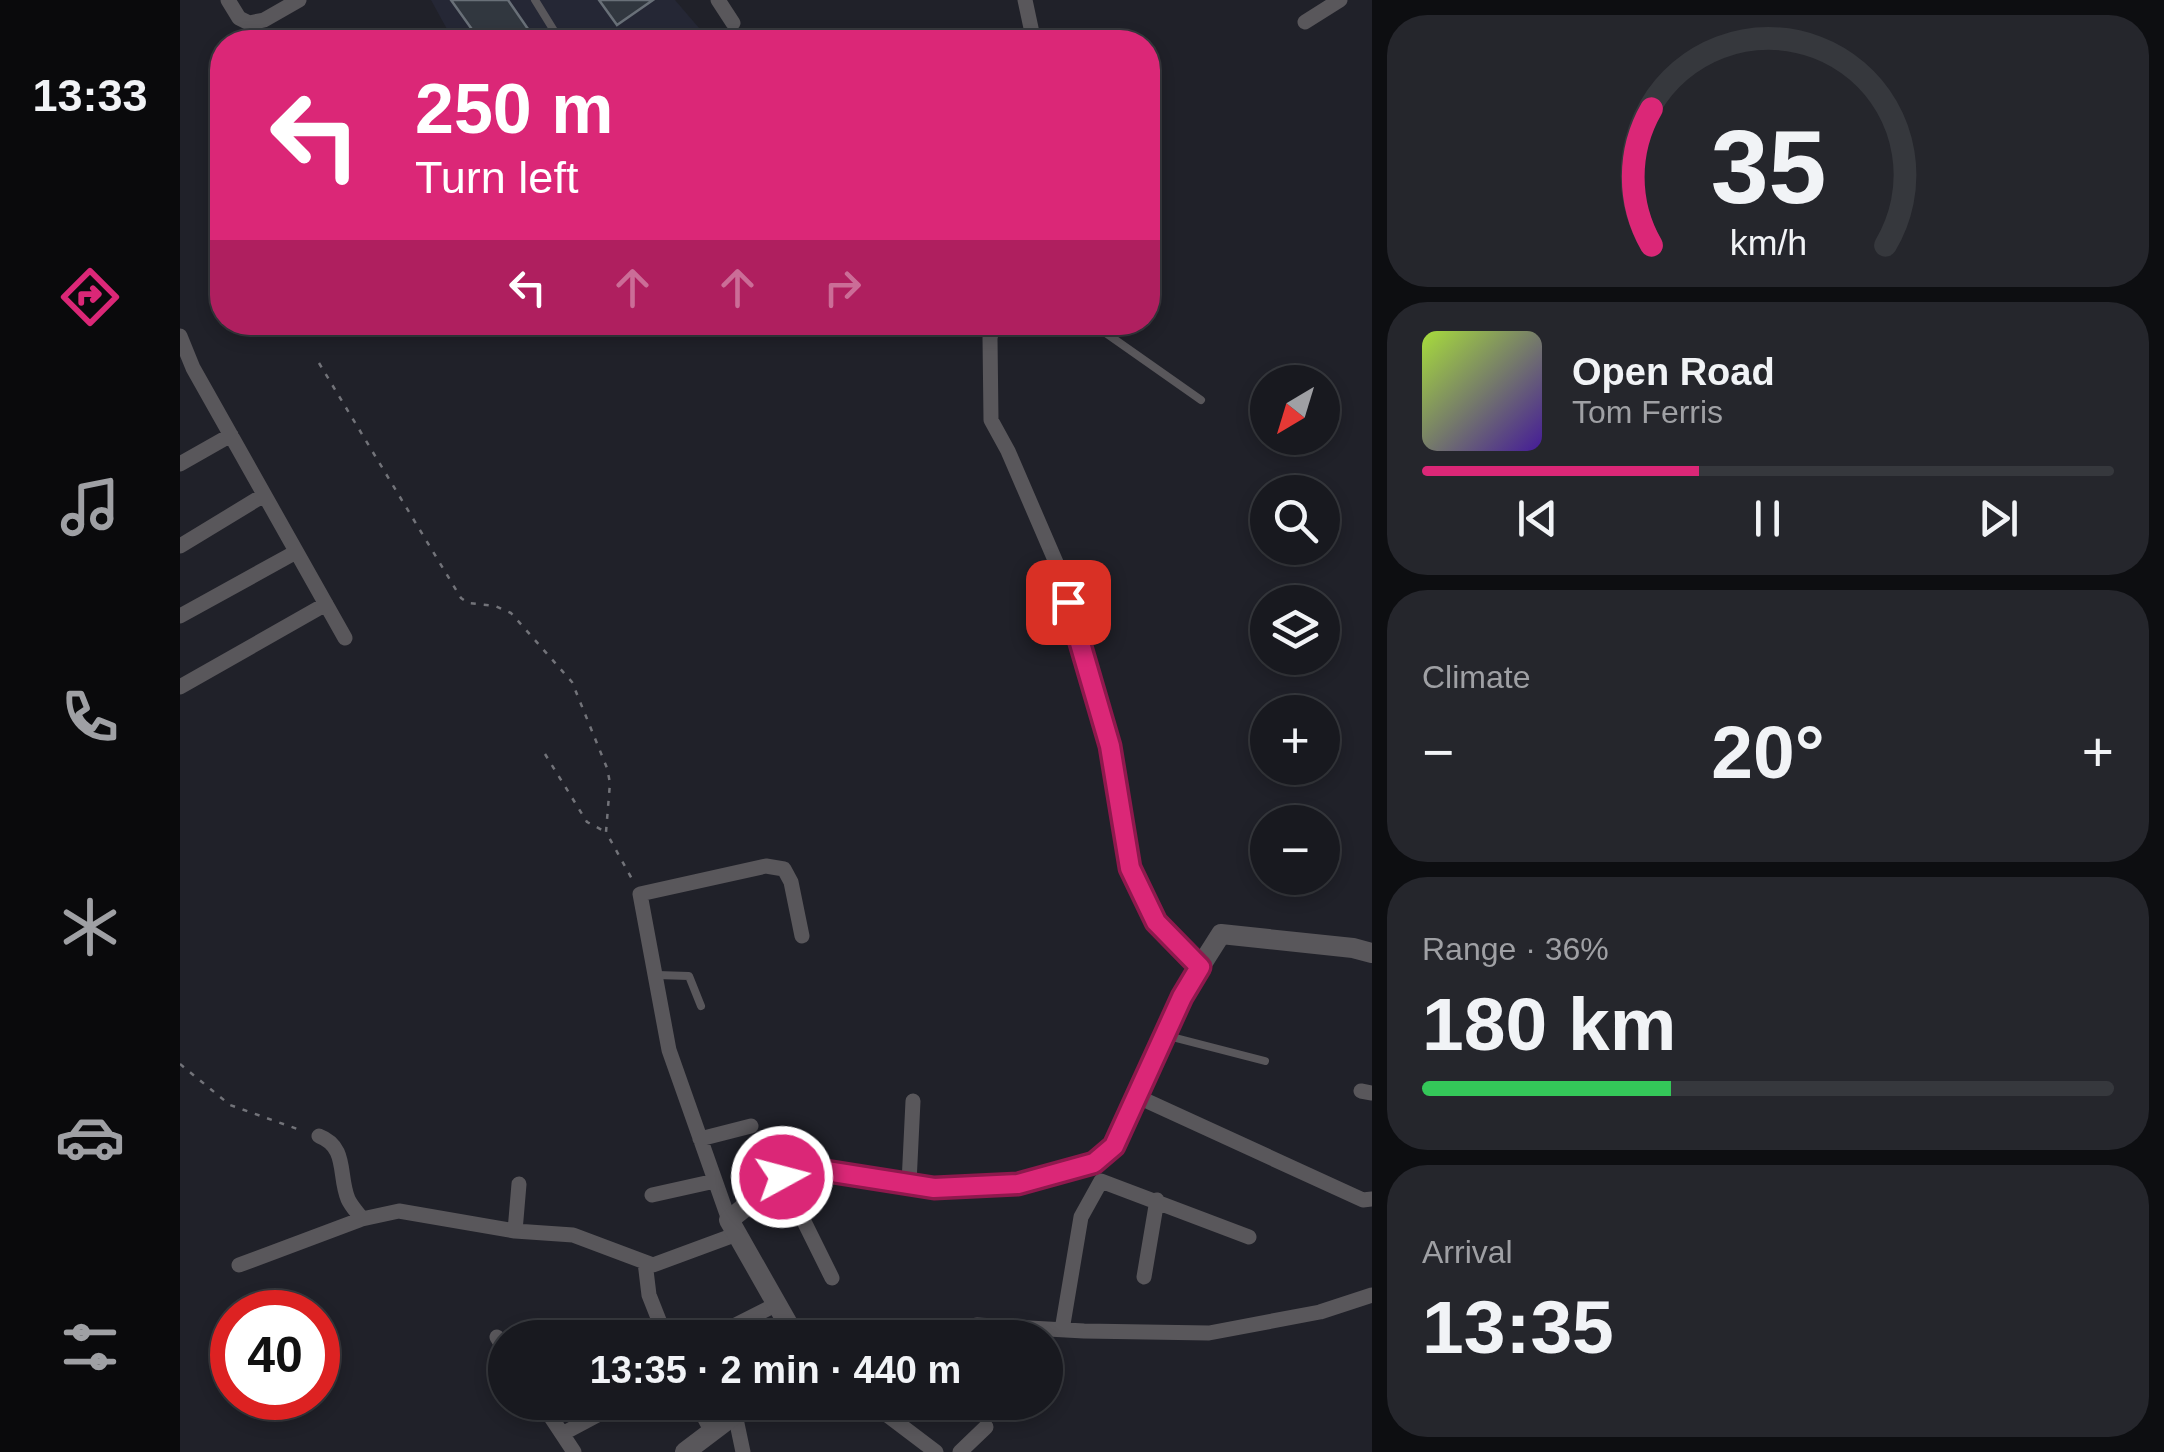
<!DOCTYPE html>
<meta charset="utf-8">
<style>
:root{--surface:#18191f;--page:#25262c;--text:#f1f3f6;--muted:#9fa0a4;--line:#36383d;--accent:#db2777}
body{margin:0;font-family:Helvetica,sans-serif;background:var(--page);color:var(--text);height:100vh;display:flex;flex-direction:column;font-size:38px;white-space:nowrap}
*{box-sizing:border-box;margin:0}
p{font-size:32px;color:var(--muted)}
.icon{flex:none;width:55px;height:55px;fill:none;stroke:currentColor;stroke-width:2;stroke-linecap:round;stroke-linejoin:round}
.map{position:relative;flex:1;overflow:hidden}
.drawer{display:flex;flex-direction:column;gap:15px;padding:15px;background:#0d0e11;width:792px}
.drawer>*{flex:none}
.top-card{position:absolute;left:30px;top:30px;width:950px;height:305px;border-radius:40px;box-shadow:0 5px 15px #0003,0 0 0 2px var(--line);background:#db2777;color:#fff;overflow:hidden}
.needle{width:65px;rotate:218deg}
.buttons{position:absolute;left:1070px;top:365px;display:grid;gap:20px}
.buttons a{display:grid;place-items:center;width:90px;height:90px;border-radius:50%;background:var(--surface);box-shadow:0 5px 15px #0003,0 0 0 2px var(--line);font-size:50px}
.speed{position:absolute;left:30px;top:1290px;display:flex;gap:20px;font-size:50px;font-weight:700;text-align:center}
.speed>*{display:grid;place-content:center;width:130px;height:130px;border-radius:50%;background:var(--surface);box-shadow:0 5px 15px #0003,0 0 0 2px var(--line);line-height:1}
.speed .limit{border:15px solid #d22;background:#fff;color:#111}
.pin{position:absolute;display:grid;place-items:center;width:85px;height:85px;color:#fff;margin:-42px;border-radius:20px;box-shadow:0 5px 15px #0006}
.me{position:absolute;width:110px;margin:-55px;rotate:83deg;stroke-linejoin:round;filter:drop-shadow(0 0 8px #0008)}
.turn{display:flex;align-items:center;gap:35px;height:210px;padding:0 40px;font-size:45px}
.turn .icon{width:130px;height:130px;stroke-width:2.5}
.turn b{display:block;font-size:70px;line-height:85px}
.lanes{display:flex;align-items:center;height:95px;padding:0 40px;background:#0003;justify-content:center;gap:50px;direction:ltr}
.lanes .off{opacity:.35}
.big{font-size:75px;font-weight:700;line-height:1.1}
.drawer .card{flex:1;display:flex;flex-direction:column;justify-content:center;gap:15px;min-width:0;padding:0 35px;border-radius:40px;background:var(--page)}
.drawer .dial{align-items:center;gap:0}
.dial svg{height:260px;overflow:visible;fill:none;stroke:var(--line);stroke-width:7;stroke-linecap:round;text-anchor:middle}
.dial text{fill:var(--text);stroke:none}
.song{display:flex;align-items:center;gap:30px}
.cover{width:120px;height:120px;border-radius:15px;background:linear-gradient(135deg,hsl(80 70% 55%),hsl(260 70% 35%))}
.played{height:10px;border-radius:5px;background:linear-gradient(90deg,var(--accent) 40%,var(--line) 40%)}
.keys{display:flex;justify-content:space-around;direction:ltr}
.heat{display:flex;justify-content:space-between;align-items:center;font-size:55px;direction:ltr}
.charge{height:15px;border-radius:8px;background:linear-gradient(90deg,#34c759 36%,var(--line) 0)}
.trip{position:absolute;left:308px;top:1320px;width:575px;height:100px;border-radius:50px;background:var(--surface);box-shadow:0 5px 15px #0003,0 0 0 2px var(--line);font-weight:700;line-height:100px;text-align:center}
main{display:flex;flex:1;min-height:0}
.dock{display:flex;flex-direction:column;width:180px;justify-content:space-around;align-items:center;background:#0a0a0c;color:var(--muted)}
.dock .icon{width:70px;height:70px}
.dock .selected{color:var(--accent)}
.dock b{font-size:45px;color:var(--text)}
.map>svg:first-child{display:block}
.built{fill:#252735}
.building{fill:#31373f;stroke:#697078;stroke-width:2.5}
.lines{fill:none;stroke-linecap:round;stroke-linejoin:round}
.path{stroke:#727379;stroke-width:2.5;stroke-dasharray:5 8;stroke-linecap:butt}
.service{stroke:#59575b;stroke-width:8}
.minor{stroke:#59575b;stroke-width:15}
.tertiary{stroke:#59575b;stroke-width:20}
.route-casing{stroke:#8e194d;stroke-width:25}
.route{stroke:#db2777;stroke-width:18}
</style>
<main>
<nav class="dock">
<b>13:33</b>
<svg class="icon selected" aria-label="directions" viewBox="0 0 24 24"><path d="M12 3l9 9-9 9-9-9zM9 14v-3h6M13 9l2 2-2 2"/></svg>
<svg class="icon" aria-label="music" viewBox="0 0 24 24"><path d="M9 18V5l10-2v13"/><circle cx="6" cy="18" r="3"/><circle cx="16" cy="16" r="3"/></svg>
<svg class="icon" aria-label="phone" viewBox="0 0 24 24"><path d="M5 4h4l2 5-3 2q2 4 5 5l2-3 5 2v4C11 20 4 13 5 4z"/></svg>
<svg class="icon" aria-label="climate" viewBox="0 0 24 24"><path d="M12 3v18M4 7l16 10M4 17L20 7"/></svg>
<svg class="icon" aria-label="car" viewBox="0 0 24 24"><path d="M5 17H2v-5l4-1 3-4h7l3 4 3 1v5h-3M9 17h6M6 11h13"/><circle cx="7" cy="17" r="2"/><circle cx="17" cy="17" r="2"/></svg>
<svg class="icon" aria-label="filters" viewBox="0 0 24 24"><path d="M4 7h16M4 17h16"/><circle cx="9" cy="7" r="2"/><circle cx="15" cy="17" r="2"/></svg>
</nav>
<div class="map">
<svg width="1192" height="1452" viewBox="0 0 1192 1452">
<rect width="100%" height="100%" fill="#202129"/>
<!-- built -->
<path class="built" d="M251,0H495L531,42H274Z"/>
<!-- building -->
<path class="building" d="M271,0H328L357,42H301Z
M419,0H473L437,25Z"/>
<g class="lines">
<!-- path -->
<path class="path" d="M139,363L281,598L288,603L315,606L331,613L392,682L427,768L430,783L426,832L452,879
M365,754L407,822L424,831
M0,1064L50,1105L123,1131"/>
<!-- service -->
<path class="service" d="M355,0L381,42
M910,322L1021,400
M477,975L509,976L521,1006
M988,1036L1085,1061"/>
<!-- minor -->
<path class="minor" d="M48,0L59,18L69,23L84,20L119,0
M538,0L553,23
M845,0L854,42
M1125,22L1160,0
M814,322L810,338L811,420L828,451L878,567L930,746L950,868L976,922L1020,967
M0,336L13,368L165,638
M0,464L51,435
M0,546L84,495
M0,616L116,552
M0,687L146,604
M1181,1091L1192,1093
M956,1096L1183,1200L1192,1199
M139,1136C168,1147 158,1175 168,1199C171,1206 178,1213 182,1219
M520,1139L571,1126
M602,1177L652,1278
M729,1183L733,1101
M472,1195L535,1181
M549,1220L489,1050L460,894L586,866L604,869L611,882L622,936
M335,1231L339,1184
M465,1262L469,1295L486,1338
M59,1265L182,1219L219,1211L335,1231L393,1235L473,1265L557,1234
M964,1277L977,1200
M882,1330L901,1217L921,1181L1069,1237
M538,1334L597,1304
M317,1337L325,1350
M757,1338L797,1325L904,1331L1029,1333L1140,1312L1192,1295
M361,1402L394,1452
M516,1402L532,1432
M690,1402L756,1452
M555,1414L563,1452
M382,1434L442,1402
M780,1452L806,1427"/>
<!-- tertiary -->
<path class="tertiary" d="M616,1338L549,1220L602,1177L640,1170L754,1188L838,1184L914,1163L934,1145L1001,997L1041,934L1173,948L1192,953
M505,1452L571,1402"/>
</g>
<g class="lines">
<!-- route casing -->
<g class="route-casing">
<path id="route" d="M602,1177L640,1170L754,1188L838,1184L914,1163L934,1146L1002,997L1020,967L976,922L950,868L930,746L888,602"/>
</g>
<!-- route -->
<use href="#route" class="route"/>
</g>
</svg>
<div class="buttons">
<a><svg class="needle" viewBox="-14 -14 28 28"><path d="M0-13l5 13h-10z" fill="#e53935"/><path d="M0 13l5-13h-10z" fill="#9fa0a4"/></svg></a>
<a><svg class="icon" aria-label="search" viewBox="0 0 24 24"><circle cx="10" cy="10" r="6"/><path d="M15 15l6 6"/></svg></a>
<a><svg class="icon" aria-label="layers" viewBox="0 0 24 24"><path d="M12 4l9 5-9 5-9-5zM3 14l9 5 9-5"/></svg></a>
<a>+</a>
<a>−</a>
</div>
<div class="speed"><div class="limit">40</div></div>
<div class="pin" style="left:888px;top:602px;background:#d93025"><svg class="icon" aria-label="arrive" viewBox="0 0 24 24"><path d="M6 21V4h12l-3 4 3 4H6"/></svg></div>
<svg class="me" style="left:602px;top:1177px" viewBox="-20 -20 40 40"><circle r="17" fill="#db2777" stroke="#fff" stroke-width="3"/><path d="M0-11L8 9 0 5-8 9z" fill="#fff"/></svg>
<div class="trip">13:35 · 2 min · 440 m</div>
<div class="top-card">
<div class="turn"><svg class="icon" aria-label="left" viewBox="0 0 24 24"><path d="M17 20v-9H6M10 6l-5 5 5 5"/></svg><div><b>250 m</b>Turn left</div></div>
<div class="lanes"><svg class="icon" aria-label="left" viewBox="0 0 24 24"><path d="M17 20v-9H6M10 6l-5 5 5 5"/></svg><svg class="icon off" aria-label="ahead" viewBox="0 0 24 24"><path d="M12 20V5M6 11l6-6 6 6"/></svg><svg class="icon off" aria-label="ahead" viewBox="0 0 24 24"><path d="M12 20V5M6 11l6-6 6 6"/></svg><svg class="icon off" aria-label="right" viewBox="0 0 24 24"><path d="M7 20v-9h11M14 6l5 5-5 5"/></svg></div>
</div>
</div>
<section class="drawer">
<div class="card dial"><svg viewBox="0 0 100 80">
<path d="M14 69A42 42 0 1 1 86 69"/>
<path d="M14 69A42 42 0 0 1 14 27" stroke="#db2777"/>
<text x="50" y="56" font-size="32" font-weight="700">35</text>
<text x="50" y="72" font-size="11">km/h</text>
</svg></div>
<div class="card">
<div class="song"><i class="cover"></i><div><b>Open Road</b><p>Tom Ferris</p></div></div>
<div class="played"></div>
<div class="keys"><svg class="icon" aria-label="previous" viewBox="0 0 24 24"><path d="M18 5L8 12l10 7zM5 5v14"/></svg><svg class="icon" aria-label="pause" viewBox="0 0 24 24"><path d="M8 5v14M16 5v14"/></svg><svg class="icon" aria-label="next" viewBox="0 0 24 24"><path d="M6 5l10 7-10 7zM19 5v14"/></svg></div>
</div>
<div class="card"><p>Climate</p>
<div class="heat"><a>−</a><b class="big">20°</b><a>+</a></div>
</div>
<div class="card"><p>Range · 36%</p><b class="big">180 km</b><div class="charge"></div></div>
<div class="card"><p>Arrival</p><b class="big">13:35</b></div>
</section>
</main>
